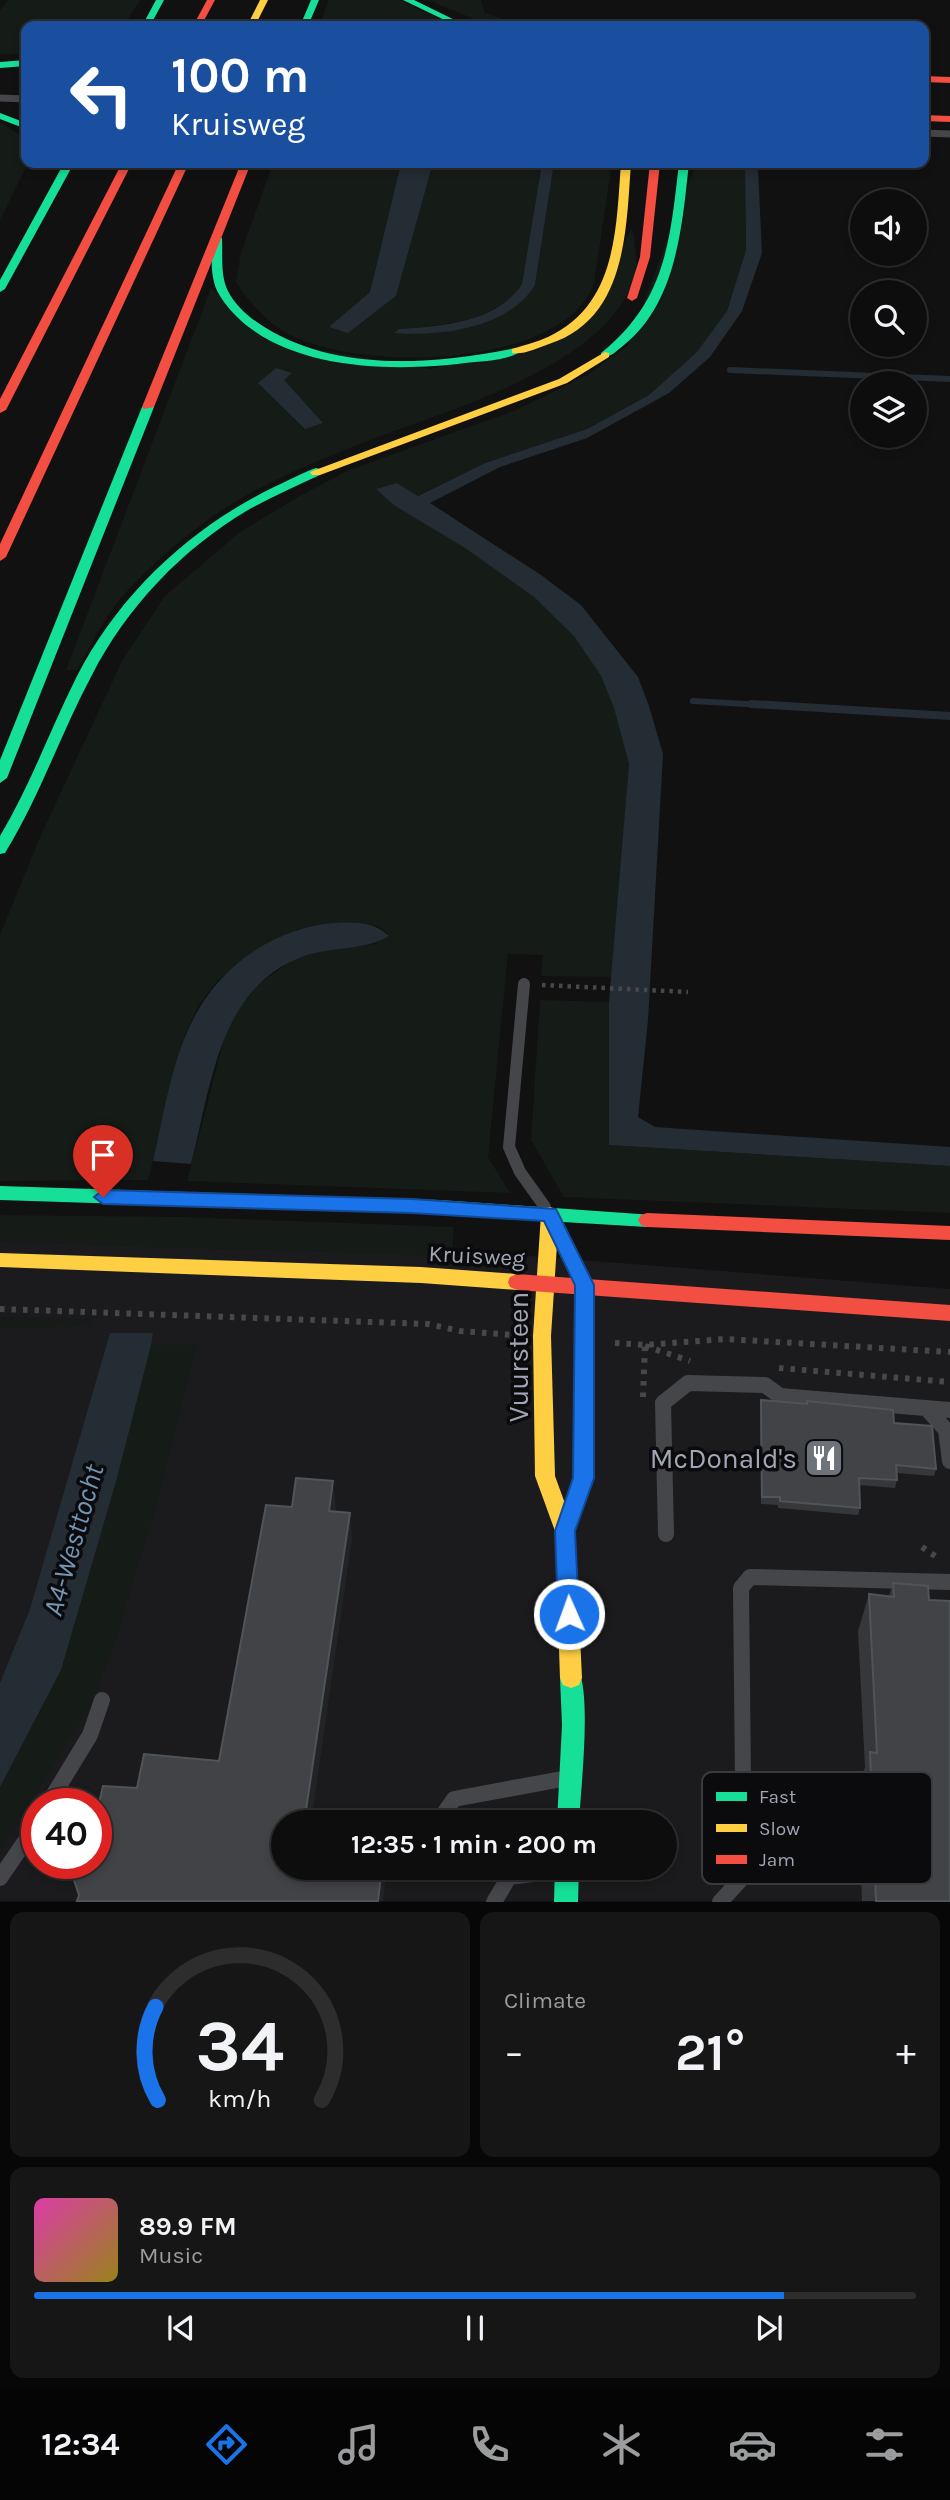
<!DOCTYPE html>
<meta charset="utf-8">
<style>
:root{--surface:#0d0d0d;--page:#161616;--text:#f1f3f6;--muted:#9a9c9d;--line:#2d2d2e;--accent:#1a73e8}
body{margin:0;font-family:Karla,sans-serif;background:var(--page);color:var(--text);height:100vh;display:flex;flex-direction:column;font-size:26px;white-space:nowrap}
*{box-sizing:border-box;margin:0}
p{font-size:23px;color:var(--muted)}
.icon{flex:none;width:38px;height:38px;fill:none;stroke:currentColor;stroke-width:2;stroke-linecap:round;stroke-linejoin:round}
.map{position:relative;height:1902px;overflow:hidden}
.details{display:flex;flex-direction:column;gap:10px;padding:10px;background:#070707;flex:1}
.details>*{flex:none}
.hud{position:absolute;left:21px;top:21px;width:908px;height:147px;border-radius:14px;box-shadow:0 4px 10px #0003,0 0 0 2px var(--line);background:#1a4fa0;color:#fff;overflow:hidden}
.tools{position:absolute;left:850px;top:189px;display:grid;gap:14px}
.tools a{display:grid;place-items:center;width:77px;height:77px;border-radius:50%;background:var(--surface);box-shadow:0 4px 10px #0003,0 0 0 2px var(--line);font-size:35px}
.speed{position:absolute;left:21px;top:1788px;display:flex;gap:14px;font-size:35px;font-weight:700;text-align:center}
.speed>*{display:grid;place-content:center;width:91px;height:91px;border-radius:50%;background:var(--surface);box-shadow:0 4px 10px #0003,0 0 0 2px var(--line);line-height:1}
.speed .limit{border:10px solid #d22;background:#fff;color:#111}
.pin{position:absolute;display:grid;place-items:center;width:60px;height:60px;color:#fff;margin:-72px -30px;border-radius:50% 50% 50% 0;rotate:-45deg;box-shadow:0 0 7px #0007}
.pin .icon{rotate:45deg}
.me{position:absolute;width:77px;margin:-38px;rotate:358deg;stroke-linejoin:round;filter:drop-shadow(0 0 5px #0008)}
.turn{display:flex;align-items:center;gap:24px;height:147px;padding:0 35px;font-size:32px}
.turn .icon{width:91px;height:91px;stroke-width:2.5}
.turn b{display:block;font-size:49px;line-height:60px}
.big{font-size:52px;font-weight:700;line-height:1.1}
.details .card{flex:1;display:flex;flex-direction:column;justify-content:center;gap:10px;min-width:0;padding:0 24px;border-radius:14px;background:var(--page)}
.details .dial{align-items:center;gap:0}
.dial svg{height:182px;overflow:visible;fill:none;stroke:var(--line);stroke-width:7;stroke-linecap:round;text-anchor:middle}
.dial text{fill:var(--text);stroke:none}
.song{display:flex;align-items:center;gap:21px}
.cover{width:84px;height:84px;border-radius:10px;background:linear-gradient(135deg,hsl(320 70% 55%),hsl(50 70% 35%))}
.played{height:7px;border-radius:4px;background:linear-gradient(90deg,var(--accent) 85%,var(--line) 85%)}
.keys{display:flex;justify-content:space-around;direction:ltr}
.heat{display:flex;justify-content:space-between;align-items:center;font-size:38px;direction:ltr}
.details .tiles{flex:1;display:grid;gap:10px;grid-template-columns:1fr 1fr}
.card:last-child{grid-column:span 2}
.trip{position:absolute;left:271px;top:1810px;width:406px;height:70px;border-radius:35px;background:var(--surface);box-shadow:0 4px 10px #0003,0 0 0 2px var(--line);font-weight:700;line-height:70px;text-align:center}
.dock{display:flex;height:112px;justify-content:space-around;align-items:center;background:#050505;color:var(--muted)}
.dock .icon{width:49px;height:49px}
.dock .selected{color:var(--accent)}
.dock b{font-size:32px;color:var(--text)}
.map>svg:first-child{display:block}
.built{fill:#1b1b1e;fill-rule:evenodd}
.green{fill:#151b16}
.water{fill:#242c34}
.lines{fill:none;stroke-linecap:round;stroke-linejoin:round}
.stream-far1{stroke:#242c34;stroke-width:6}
.stream{stroke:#242c34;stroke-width:8}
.path-far1{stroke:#46484c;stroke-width:4.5;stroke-dasharray:3.5 5;stroke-linecap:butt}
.path{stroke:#46484c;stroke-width:6;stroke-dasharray:4.5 7;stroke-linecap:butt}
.lane-far2{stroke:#45464a;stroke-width:7}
.lane-far1{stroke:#45464a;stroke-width:12}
.lane{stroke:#45464a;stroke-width:16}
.fast{fill:#16e098;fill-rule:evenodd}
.slow{fill:#ffcf43;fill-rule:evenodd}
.jam{fill:#f24e42;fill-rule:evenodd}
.wall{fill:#36373a}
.shaded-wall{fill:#222324}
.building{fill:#414347;stroke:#505358;stroke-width:2}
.route{fill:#1a73e8;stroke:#114b97;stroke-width:2}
.labels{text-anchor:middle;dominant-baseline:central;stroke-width:7;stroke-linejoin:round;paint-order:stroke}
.street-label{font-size:23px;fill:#a0a6b4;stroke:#0b0b0d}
.near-street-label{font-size:28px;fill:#a0a6b4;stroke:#0b0b0d}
.near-poi-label{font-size:28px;fill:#a0a6b4;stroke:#0b0b0d;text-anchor:end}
.near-water-label{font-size:28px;font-style:italic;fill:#7295b4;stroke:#0b0b0d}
.key{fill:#0b0b0d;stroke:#383a3f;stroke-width:2}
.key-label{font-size:19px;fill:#a0a6b4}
</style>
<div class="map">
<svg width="950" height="1902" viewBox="0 0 950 1902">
<rect width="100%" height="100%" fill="#111"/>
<!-- built -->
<path class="built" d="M265,1235L950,1289V1901H0V1238ZM37,1804H96V1864H37ZM284,1822H665V1867H284Z"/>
<!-- green -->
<path class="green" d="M8,0H140L124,26H26V54H0V10Z
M329,0H400L453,26H319Z
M428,0H481L485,13L525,26H491Z
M0,122L26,139L28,163L0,220Z
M273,163H401L370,292L330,327L348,332L396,296L433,163H542L522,284C495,323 442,325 399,329L395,333H436L485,322L508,312L535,285L554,163H612L594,283C563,371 351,373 283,331C263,318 249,302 236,282L241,253Z
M696,163H749L745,165L746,250L727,311L697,353L649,395L587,429L485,463L417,496L397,483L395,506L465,548L534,597L574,635L601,676L614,708L629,764L613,977L541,976L543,955L508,954L488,1157L510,1193L187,1181L227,1028L240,1004L258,984L293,960L320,951L375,944L388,934L378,926L351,922L299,929L269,942L218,980L200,1003L185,1034L148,1180L0,1181V935L40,837L123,659L165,596L240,532L298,497L349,470L516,410L587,375L628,345Z
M632,228C634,240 637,254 636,265C626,358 454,409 381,436C333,454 286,473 240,499C199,522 136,575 109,614C97,632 88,651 77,670H66L211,288L264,340L431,369L575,331Z
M540,1000L609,1002V1145L950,1166V1213L564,1197L531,1140Z
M0,1215L183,1217L454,1227L452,1256L0,1242Z
M0,1317L91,1319L90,1323L65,1328V1323H57L56,1329H0Z
M151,1345H197L157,1503L115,1641L93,1701L0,1851V1787L61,1670L117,1478Z"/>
<!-- water -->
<path class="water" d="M401,163H433L396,296L348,333L329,327L370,292Z
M542,163H554L535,285C509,328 441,337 394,333L399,329C441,326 496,323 522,284Z
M749,163H767L758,169L762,253L742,311L710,357L669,393L587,438L500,467L430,503L541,575L581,605L638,677L649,706L663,754L648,1020L638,1117L655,1127L950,1147V1166L609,1145V1002L629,764L614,708L601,676L574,636L534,597L465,548L395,506L376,489L397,483L418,496L485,463L587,429L649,395L696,353L727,311L746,250L745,165Z
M276,368L292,373L284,380L323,423L305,429L258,383Z
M335,923C357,922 374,922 389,936C366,951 330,946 302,957C218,988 211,1088 191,1164L153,1161C172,1079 178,1002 254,951C278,935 306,925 335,923Z
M110,1333H153L151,1345L117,1478L61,1670L0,1787V1683L30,1609Z"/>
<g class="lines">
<!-- stream-far1 -->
<path class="stream-far1" d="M730,370L950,379
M693,701L782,706"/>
<!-- stream -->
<path class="stream" d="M752,704L950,716"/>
<!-- path-far1 -->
<path class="path-far1" d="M542,985L688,992"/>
<!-- path -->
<path class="path" d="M0,1309L428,1324L460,1331L513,1335
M615,1343L645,1345L725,1339L950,1352
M645,1346L690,1361
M779,1368L950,1382
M643,1397L645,1345
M922,1547L941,1560"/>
<!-- lane-far2 -->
<path class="lane-far2" d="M0,98L26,99
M924,133L950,134"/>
<!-- lane-far1 -->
<path class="lane-far1" d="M524,984L509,1147L520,1172L545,1207"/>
<!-- lane -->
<path class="lane" d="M927,1409L946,1430L950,1461
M666,1534L663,1403L688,1383L765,1385L780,1396L950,1410
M48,1804L90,1735L102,1700
M438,1822L454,1799L562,1779
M0,1878L37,1824
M494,1902L509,1877L556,1871
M720,1902L744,1876L741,1588L750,1577L950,1582"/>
<!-- fast -->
<path class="fast" d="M156,0H164L150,26H142Z
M311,0H319L308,26H300Z
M403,0H414L467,26H457Z
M26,60V66L0,68V62Z
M0,113L26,123V129L0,119Z
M64,163H74L5,289L0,292V280Z
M679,163H689C682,226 677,302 624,345C616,351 611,358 601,357V353C666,301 670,241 679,163Z
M217,235L222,238C223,255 220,275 228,291C235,306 252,320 266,328C340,373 434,364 516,348L521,351C508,361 481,361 465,363C387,373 267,370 220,296C209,279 212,256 212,238Z
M148,404L154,407L7,778L0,783V760L142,407Z
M316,468L320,469V475C296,486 272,497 248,510C182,549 127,607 92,675C61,733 40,796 5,853L0,854V836C30,786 50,730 76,678C119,594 189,529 272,488C286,482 301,473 316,468Z
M0,1186L439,1200L653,1215L656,1220L653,1225L647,1227L563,1222L594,1285V1478L572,1538L565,1540L558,1538L555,1531L574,1478L576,1285L544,1221L439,1214L0,1200Z
M571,1668L579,1671C591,1700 581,1787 579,1822H557L562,1725L560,1678L563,1671Z
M555,1867H579L578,1902H554Z"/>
<!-- slow -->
<path class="slow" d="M260,0H268L255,26H247Z
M621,163H631C626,230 627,319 549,344C537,348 524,355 512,353V349C524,345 537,342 548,337C617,305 616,229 621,163Z
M605,352L609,353V357L567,383L320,475H312L310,472L559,379Z
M550,1207L556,1209L559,1214L551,1336L555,1476L575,1531L582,1678L579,1685L571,1688L563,1685L560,1678L555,1531L535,1476L533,1336L541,1214L544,1209Z
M0,1253L421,1267L517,1274L524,1277L526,1282L524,1287L517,1290L421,1283L0,1267Z"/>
<!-- jam -->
<path class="jam" d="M207,0H215L201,26H193Z
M924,76L950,77V83L924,82Z
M924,115L950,116V122L924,121Z
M122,163H132L6,410L0,413V399Z
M179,163H189L6,557L0,561V544Z
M241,163H251L154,407L144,409L142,407Z
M650,163H660L650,257L637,298L632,301L627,298L640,257Z
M647,1213L950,1226V1240L647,1227L641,1225L638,1220L641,1215Z
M517,1274L950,1305V1321L517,1290L510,1287L508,1282L510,1277Z"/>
</g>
<!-- wall -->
<path class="wall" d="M761,1400L806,1404L807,1401L894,1423L936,1469L934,1476L897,1473V1480L895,1488L859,1485L860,1508L858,1515L778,1508V1505L761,1504L760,1407Z
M893,1583L950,1901H862L858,1786L865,1767L858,1631L869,1594L889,1596Z"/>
<!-- shaded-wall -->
<path class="shaded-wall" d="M333,1481L336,1509L332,1538L329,1511Z
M350,1513L352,1540L311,1822L306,1810Z
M382,1867H387L383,1901H378Z"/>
<!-- building -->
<path class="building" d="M761,1400L807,1404V1401L893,1410L894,1423L932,1426L936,1469L896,1465L897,1480L859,1478L860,1508L780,1501V1497H762Z
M296,1478L333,1481L329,1511L350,1513L306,1810L388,1817L387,1822H284V1867H382L378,1901H77L79,1895L74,1880L75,1864H96V1816L103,1786L137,1788L144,1754L219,1761L266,1505L292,1507Z
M893,1583L928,1586L929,1600L950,1601V1901H876L870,1752L877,1753L869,1594L894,1597Z"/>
<!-- route -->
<path class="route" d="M103,1190L412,1199L556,1209L594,1285V1478L575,1531L579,1614L576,1621L569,1624L561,1621L558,1614L555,1531L573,1478L575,1285L544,1221L412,1213L103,1204L94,1197Z"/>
<!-- icons -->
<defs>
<g id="restaurant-square" transform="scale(2.0125)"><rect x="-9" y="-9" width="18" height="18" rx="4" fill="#6e727b" stroke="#0b0b0d"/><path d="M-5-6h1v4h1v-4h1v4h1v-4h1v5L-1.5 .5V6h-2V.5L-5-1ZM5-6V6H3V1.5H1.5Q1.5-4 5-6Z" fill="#fff"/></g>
</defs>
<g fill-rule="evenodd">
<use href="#restaurant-square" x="824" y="1458"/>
</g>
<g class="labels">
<!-- street labels -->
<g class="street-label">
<text transform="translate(477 1256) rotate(3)">Kruisweg</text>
</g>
<!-- near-street labels -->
<g class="near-street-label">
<text transform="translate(518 1357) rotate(-90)">Vuursteen</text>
</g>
<!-- near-poi labels -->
<g class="near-poi-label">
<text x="797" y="1458">McDonald's</text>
</g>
<!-- near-water labels -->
<g class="near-water-label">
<text transform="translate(73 1540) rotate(-74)">A4-Westtocht</text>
</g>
</g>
<!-- legend -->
<rect x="702" y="1772" width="230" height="112" rx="10" class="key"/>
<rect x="716" y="1792" width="31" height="9" fill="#16e098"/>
<rect x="716" y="1824" width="31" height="8" fill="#ffcf43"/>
<rect x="716" y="1855" width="31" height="9" fill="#f24e42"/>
<g class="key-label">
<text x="759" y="1803">Fast</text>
<text x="759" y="1835">Slow</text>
<text x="759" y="1866">Jam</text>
</g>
</svg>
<div class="tools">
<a><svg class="icon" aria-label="sound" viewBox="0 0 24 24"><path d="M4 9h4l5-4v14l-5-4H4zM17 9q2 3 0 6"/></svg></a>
<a><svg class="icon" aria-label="search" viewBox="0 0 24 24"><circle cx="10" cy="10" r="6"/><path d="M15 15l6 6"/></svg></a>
<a><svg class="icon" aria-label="layers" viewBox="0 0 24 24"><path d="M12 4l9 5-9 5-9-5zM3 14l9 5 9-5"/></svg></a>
</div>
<div class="speed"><div class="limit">40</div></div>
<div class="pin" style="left:103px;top:1197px;background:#d93025"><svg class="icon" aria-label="arrive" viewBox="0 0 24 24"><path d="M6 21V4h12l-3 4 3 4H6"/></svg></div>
<svg class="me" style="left:569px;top:1614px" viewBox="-20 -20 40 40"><circle r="17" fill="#1a73e8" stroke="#fff" stroke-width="3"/><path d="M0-11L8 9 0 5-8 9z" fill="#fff"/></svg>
<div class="trip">12:35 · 1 min · 200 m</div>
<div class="hud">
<div class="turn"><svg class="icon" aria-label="left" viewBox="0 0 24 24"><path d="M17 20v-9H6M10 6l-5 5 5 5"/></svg><div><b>100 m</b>Kruisweg</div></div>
</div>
</div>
<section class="details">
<div class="tiles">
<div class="card dial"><svg viewBox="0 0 100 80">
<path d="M14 69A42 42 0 1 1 86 69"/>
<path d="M14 69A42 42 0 0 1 13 28" stroke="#1a73e8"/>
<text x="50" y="56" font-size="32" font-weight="700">34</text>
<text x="50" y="72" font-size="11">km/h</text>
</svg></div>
<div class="card"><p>Climate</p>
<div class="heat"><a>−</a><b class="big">21°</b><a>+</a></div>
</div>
<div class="card">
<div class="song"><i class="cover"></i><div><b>89.9 FM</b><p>Music</p></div></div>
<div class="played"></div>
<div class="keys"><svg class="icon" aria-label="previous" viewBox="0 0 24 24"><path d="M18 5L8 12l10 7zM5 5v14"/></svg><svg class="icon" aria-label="pause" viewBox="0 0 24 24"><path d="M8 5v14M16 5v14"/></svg><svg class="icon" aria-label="next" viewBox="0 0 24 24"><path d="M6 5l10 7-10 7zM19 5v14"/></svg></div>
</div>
</div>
</section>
<nav class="dock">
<b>12:34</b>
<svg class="icon selected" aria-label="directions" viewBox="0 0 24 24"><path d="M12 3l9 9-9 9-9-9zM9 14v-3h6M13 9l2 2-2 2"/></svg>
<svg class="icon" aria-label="music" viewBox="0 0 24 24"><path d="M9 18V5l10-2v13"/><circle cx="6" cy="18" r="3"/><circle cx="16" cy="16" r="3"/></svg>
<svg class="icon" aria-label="phone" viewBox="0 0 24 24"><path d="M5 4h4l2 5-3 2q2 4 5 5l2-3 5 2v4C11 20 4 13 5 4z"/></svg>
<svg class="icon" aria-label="climate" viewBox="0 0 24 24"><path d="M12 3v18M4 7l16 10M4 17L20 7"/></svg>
<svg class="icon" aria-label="car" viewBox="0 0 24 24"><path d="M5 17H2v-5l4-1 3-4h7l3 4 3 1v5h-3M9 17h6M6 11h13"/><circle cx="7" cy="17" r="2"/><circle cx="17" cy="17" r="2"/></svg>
<svg class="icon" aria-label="filters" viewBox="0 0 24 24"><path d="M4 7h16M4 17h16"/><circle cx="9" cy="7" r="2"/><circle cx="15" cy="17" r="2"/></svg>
</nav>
